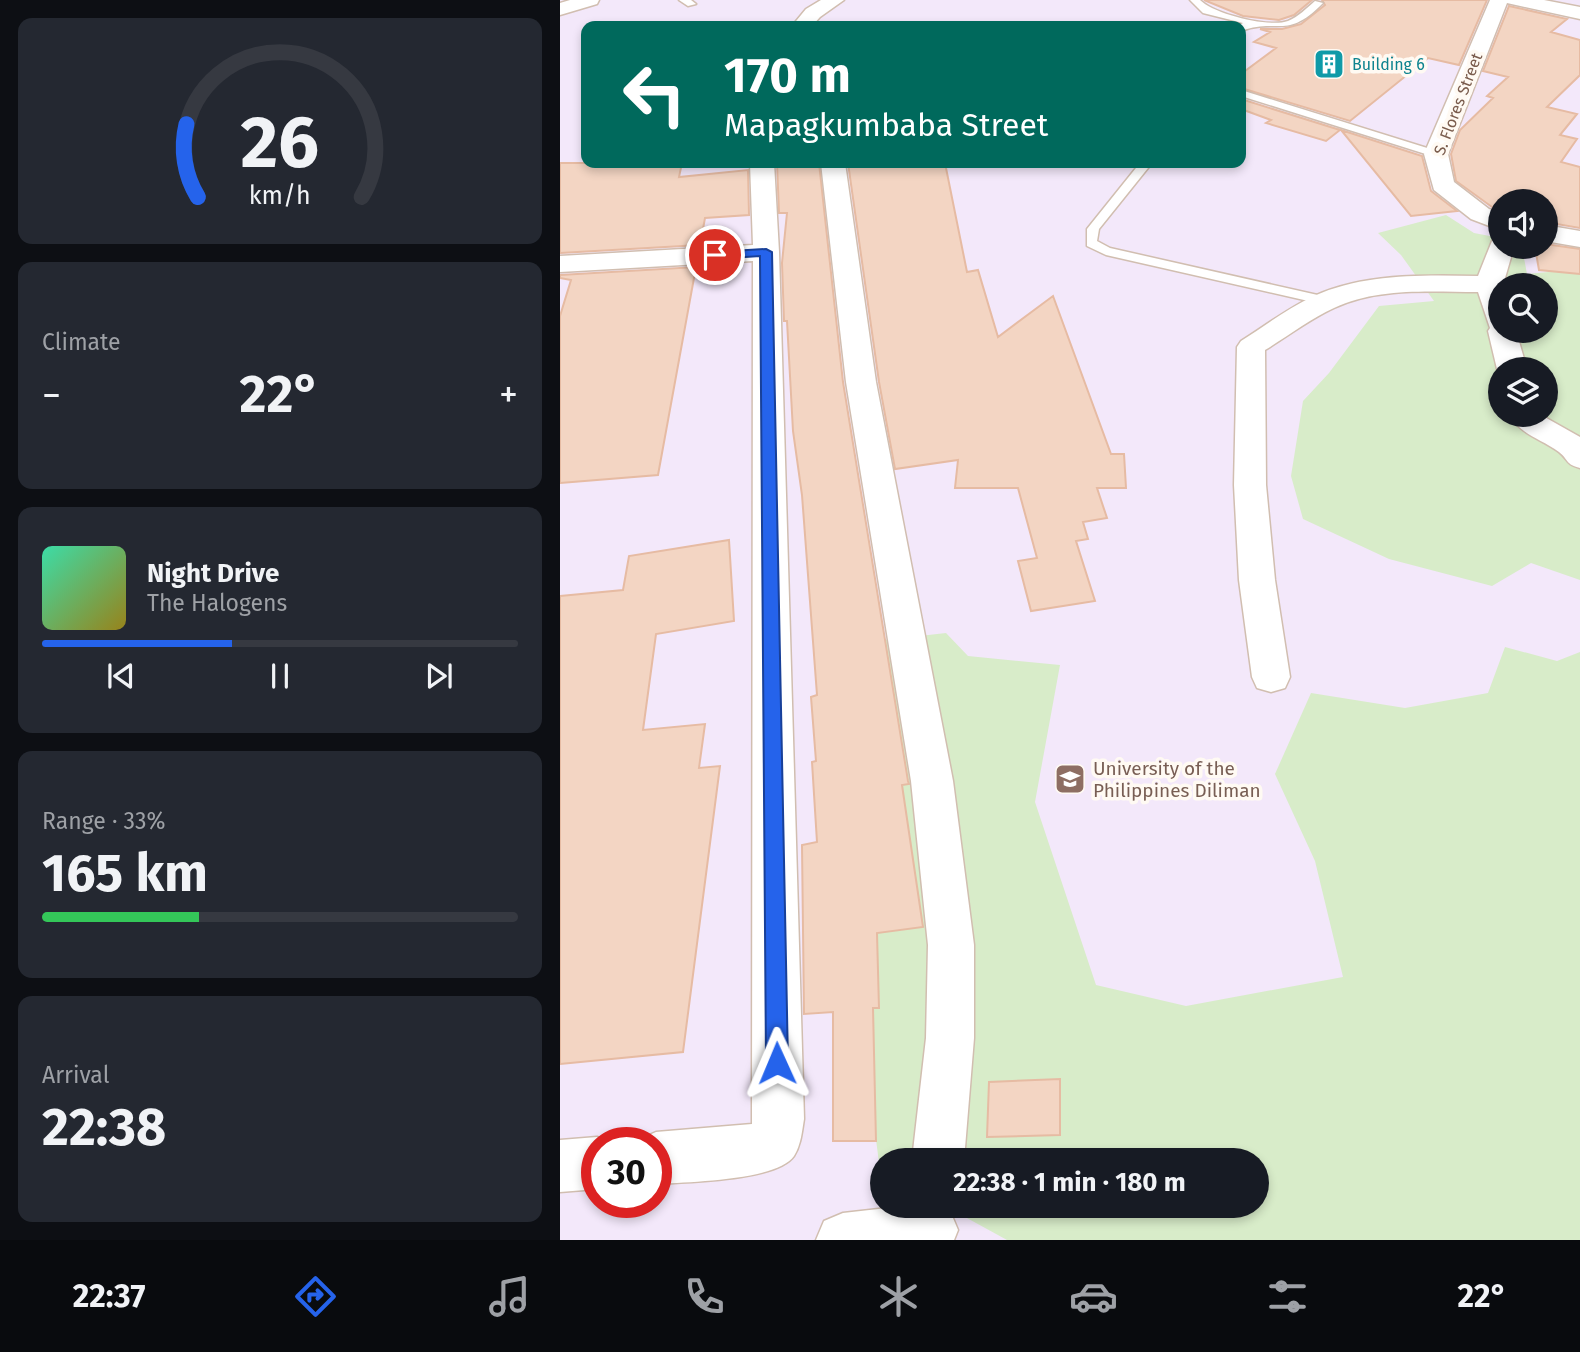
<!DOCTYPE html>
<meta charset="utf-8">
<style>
:root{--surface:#171b24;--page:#242831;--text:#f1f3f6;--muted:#9ea1a6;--line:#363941;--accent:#2563eb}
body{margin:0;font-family:"Fira Sans",sans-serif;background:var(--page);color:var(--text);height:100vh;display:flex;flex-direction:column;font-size:26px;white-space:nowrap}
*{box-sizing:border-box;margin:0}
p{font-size:23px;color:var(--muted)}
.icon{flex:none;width:38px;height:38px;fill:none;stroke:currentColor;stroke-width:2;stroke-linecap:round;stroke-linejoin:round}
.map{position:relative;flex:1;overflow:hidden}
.sheet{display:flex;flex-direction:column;gap:18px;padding:18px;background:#0d0f14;width:560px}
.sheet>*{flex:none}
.hud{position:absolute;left:21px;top:21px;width:665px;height:147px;border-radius:14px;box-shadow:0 4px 10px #0003;background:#00695c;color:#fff;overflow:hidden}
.fabs{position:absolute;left:928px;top:189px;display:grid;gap:14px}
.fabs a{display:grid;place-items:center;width:70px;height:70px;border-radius:50%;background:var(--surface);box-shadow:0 4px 10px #0003;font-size:35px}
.speed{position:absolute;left:21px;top:1127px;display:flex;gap:14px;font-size:35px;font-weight:700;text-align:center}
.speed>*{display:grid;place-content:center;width:91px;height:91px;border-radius:50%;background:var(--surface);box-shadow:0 4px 10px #0003;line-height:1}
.speed .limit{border:10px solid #d22;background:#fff;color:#111}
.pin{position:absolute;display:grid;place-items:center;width:60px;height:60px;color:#fff;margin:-30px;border:4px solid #fff;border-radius:50%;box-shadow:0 2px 7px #0007}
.me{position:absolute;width:77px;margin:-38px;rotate:359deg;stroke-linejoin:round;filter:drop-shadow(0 0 5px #0008)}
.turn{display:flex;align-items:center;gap:24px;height:147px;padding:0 28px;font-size:32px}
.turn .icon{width:91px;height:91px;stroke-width:2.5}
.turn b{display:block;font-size:49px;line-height:60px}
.big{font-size:52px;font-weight:700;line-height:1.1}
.sheet .widget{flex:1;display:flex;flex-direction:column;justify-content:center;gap:10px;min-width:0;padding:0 24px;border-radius:14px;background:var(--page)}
.sheet .dial{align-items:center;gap:0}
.dial svg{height:182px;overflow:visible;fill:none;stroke:var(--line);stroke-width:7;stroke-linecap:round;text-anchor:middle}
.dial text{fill:var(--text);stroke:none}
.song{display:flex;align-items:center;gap:21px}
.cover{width:84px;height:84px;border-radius:10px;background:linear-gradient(135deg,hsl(160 70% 55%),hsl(50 70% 35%))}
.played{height:7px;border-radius:4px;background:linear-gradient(90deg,var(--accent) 40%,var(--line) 40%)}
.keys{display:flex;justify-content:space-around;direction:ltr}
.heat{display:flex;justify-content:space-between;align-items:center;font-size:38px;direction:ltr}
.charge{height:10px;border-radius:5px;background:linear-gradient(90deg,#34c759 33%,var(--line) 0)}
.trip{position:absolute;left:310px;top:1148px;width:399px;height:70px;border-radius:35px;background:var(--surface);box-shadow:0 4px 10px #0003;font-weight:700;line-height:70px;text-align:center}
.dock{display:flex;height:112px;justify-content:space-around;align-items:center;background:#090b0e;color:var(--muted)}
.dock .icon{width:49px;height:49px}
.dock .on{color:var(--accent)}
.dock b{font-size:32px;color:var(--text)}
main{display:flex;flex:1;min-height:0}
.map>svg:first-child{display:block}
.education{fill:#f3e8fa;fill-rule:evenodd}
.green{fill:#d8ecc9;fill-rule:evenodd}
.building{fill:#f3d5c3;stroke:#e6bba3;stroke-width:2}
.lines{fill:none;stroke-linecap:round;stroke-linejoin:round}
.lane-casing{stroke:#d1beb0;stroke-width:3}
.street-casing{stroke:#d1beb0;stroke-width:3}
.lane{fill:#fff;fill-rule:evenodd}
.street{fill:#fff;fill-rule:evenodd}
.route{fill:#2563eb;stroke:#184099;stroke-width:2}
.labels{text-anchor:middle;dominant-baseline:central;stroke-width:7;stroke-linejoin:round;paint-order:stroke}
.far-culture-label{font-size:16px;fill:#0d838f;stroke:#fffaf3;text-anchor:start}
.far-street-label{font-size:16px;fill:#7a5c4d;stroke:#fffaf3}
.education-label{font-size:19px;fill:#785e54;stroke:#fffaf3;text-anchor:start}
</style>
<main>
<section class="sheet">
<div class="widget dial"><svg viewBox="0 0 100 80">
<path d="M14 69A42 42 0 1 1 86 69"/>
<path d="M14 69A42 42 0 0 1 9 37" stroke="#2563eb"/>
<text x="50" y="56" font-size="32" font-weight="700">26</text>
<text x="50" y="72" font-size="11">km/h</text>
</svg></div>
<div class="widget"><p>Climate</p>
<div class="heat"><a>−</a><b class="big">22°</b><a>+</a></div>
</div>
<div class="widget">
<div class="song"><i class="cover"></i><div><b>Night Drive</b><p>The Halogens</p></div></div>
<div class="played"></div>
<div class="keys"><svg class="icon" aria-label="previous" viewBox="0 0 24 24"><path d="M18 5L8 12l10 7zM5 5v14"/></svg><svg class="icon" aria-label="pause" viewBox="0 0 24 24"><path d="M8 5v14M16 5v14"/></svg><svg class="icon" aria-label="next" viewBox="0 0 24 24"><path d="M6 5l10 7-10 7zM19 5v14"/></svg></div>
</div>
<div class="widget"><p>Range · 33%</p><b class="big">165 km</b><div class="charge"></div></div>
<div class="widget"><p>Arrival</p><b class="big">22:38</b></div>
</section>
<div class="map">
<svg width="1020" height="1240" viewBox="0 0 1020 1240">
<rect width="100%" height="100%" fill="#fdf6ec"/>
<!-- education -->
<path class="education" d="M0,0H1020V1240H0ZM26,26H681V163H26ZM940,201H985V247H940ZM940,285H985V331H940ZM940,369H985V415H940ZM37,1143H96V1202H37ZM322,1160H696V1206H322Z"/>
<!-- green -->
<path class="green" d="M886,215L914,233L940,238V247H962L967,274L1020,269V580L971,563L932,586L829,559L743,519L731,476L743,401L769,373L819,306L874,301L841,255L818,233ZM940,285H985V331H940ZM940,369H985V415H940Z
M386,633L408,656L500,665L475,802L536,985L626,1006L783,977L755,861L715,774L751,693L845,708L928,693L945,647L997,661L1020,652V1240H447L385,1206H696V1160H322V1171L320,1170L288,926L271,646Z"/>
<!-- building -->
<path class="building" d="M644,0H752L734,15L719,20L683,16Z
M762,0H927L899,65L868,58L790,121L681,88V74L716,48L694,42L710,32L700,29H722L741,24L765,5Z
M949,6L1007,19L991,32L1020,40V75L987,107L1017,114L1000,135L1017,139L1001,162L1020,167V228L985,222V201H940V206L932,207L896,181L891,154L900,130L933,98L927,96L948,77L923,71Z
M681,99L780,130L766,141L706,123L711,120L681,109Z
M781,130L862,156L871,191L897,211L851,216Z
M0,163H122L119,177L188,170L189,215L145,218L140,245L0,253Z
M217,163H259L283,382L348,781L349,784L342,785L363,927L317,933L319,1008H313L316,1141H273V1012L244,1014L242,845L257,842L252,762L256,761L251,697L257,695L242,495L233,431L227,321H224L222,263L227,213H219Z
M288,163H385L407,272L418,270L438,337L493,296L551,454H564L566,488H537L547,518L523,522L528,539L516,541L535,601L471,611L458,561L477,558L458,488H395L398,460L335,469L319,382Z
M985,244L1020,249V274L979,270L975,247H985Z
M136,267L98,475L0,483V316L11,280L0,278V275Z
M169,540L174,621L96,634L83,730L145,724L139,768L160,766L123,1052L0,1064V596L63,590L69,556Z
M500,1079V1135L427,1137L429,1082Z"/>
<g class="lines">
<!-- lane casing -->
<g class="lane-casing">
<path id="lane" d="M119,0H131L136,4L128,6Z
M630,0H640C654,14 709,28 728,21C738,17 747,8 755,1L763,3C726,41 718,17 681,31V26H678L683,23L643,13Z
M681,90L880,152L882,154L872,156L681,96Z
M580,163H592L539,229L537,241L550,248L771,298V304L766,305L546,255L527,246V229Z"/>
</g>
<!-- street casing -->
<g class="street-casing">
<path id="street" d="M10,0H39L37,4L0,15V3Z
M261,0H284L260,17L252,26H232L246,9Z
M930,0H984L1020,7V19L947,3L888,154L894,182L929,209L940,213V230L911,219L874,190L864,154Z
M190,163H214L219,252L244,1119C242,1131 241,1145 234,1156C217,1181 126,1182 96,1184V1143H76L78,1140L96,1132L192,1124V1119L193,261L0,272V256L193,245Z
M261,163H285L316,382L393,781L414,945V1038L404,1160H352L366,1038L368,945L351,781L286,382Z
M985,225L1020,231V247L985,241Z
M940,240V247H954L943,285H940V331H956L967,369H940V373L937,369L928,331L930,328L918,292C871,292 818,287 774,308C750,319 728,336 705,350L706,485L715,580L730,677L725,688L711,692L697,688L692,677L679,580L674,485L677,347L681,341C705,326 728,308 754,296C805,273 864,275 918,276L932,241Z
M950,415H981L1020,437V468C1005,464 1009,460 999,452C980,438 962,436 950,415Z
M37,1137L51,1143H37V1189L0,1192V1140Z
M345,1206H378L390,1211L398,1230L394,1240H256L264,1221L283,1213Z"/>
</g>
<!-- lane -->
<use href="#lane" class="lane"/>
<!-- street -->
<use href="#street" class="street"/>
</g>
<!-- route -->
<path class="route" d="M206,249L212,252L228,1063L225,1071L217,1074L209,1071L206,1063L200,256L155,259L149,255L155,252Z"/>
<!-- icons -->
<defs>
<g id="building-square" transform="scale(1.575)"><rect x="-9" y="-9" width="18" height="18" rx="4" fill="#0f9aa8" stroke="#fffaf3"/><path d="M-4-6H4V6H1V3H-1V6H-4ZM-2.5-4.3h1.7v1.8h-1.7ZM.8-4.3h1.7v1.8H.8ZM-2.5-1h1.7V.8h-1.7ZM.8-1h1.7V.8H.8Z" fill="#fff"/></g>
<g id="university-square" transform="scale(1.575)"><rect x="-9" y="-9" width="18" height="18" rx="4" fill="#8d6e63" stroke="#fffaf3"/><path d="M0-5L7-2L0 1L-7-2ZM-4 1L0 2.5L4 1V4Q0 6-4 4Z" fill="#fff"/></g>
</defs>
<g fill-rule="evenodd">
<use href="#building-square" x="769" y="64"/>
<use href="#university-square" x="510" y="779"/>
</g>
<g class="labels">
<!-- far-culture labels -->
<g class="far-culture-label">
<text x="792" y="64">Building 6</text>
</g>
<!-- far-street labels -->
<g class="far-street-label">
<text transform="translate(898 104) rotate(-69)">S. Flores Street</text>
</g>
<!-- education labels -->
<g class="education-label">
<text x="533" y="768">University of the<tspan x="533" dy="22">Philippines Diliman</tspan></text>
</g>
</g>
</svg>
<div class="fabs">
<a><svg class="icon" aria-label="sound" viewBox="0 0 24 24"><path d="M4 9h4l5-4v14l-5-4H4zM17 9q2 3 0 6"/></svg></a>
<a><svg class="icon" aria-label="search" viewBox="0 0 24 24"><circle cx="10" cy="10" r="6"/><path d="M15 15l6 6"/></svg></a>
<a><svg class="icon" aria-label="layers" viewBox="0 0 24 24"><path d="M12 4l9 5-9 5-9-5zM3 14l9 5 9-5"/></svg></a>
</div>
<div class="speed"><div class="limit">30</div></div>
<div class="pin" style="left:155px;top:255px;background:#d93025"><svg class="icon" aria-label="arrive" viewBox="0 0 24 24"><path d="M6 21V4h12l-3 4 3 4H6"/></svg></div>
<svg class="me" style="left:217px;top:1063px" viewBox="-20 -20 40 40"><path d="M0-17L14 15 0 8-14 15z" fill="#2563eb" stroke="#fff" stroke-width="4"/></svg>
<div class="trip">22:38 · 1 min · 180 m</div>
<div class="hud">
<div class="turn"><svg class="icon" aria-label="left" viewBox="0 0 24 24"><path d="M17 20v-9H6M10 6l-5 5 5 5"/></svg><div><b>170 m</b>Mapagkumbaba Street</div></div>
</div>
</div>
</main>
<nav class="dock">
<b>22:37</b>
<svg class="icon on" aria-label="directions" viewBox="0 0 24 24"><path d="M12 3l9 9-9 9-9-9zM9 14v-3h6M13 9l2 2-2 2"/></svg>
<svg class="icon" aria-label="music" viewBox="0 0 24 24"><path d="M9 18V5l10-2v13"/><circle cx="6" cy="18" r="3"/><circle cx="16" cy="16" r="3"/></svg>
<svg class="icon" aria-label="phone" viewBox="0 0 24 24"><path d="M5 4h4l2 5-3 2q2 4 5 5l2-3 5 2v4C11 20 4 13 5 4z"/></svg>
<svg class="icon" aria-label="climate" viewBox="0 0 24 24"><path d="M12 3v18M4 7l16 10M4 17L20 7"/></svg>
<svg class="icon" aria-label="car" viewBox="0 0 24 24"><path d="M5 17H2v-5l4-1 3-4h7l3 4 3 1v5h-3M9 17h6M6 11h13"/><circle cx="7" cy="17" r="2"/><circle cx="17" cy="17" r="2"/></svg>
<svg class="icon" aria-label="filters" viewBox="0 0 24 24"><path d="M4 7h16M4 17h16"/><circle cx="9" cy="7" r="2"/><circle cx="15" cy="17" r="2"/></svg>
<b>22°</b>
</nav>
